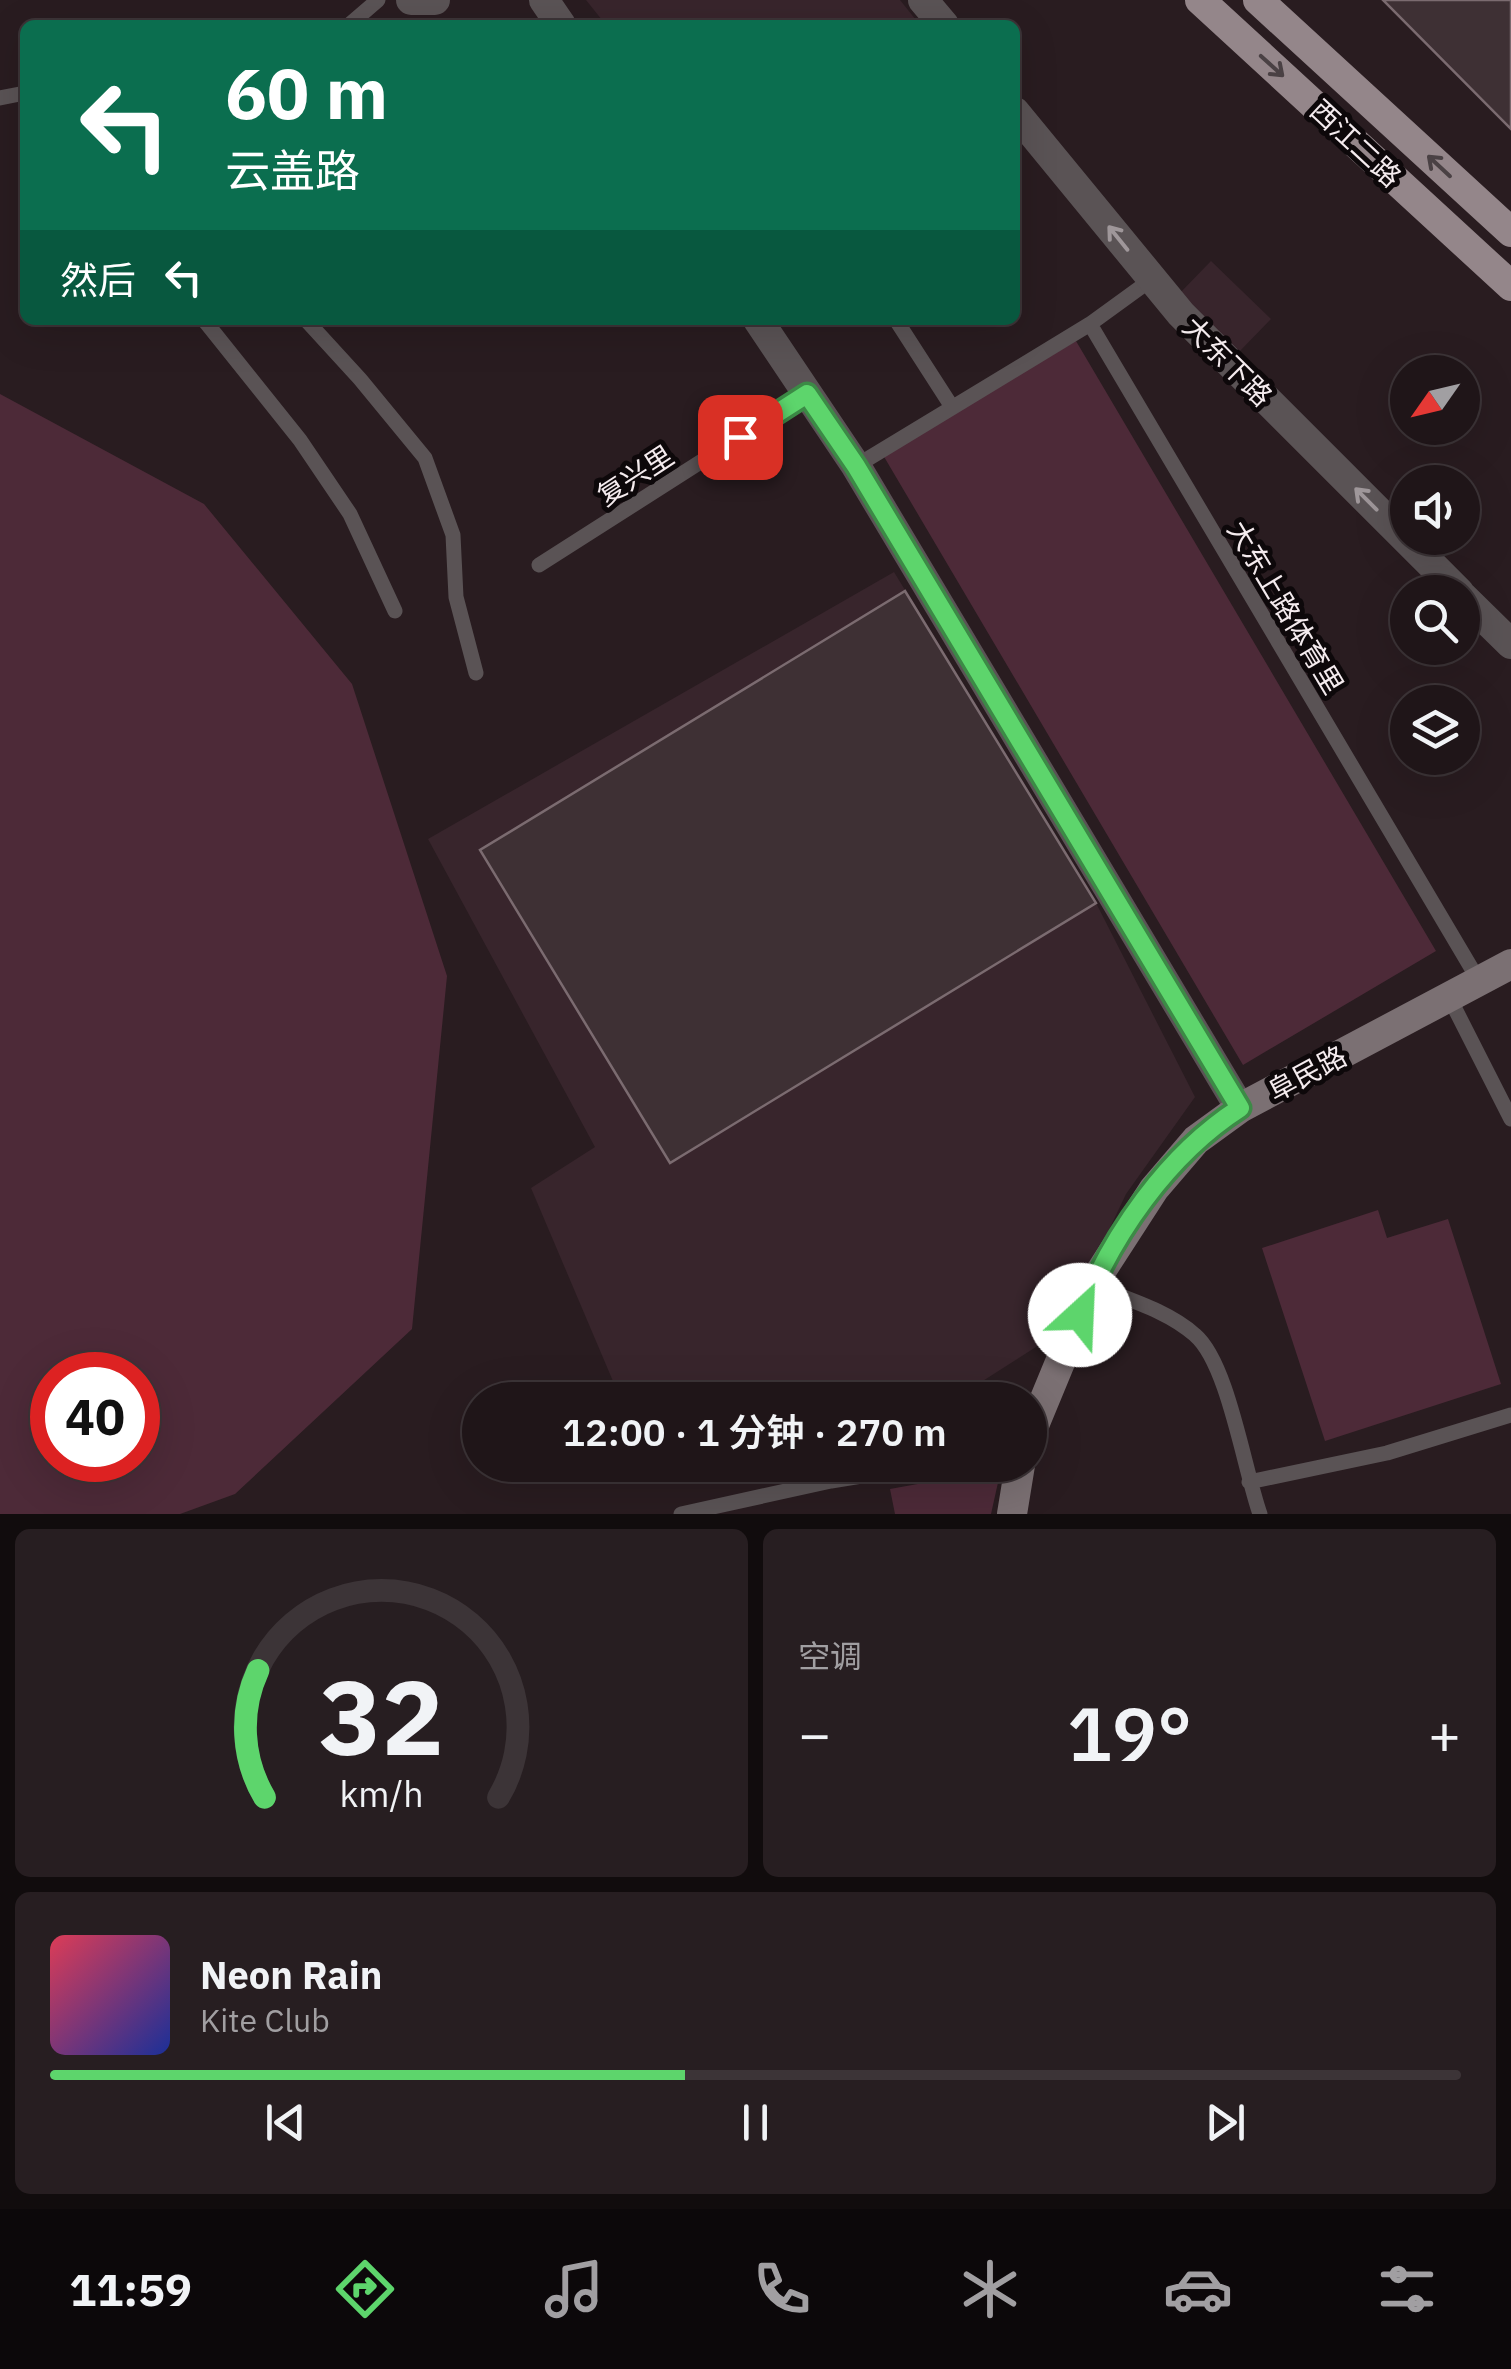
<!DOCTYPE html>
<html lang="zh">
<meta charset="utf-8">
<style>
:root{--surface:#1f1518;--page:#271e21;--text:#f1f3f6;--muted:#a19fa2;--line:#3c3437;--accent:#5dd56c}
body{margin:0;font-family:"IBM Plex Sans","Noto Sans SC",sans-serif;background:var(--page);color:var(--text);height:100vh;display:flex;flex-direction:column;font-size:38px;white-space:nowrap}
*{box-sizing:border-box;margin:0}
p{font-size:32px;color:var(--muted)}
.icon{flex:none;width:55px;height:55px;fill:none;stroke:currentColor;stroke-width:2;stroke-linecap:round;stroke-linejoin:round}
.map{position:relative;height:1514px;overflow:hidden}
.panel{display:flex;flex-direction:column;gap:15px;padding:15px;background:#110c0d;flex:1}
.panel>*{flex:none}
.hud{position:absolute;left:20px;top:20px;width:1000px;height:305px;border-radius:15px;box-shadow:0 10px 40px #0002,0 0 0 2px var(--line);background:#0b6e4f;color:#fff;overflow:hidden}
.needle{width:65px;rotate:236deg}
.tools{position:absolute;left:1390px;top:355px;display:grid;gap:20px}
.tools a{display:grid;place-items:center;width:90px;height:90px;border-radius:50%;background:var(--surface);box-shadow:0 10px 40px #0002,0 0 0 2px var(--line);font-size:50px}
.speed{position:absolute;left:30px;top:1352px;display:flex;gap:20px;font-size:50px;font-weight:700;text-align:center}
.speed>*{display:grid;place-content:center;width:130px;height:130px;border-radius:50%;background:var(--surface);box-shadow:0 10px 40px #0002,0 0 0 2px var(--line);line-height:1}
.speed .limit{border:15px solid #d22;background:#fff;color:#111}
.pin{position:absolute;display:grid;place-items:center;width:85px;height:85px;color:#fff;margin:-42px;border-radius:20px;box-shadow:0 5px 15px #0006}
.me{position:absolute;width:110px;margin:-55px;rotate:25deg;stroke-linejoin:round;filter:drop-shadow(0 0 8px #0008)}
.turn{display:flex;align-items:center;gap:35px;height:210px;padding:0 40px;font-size:45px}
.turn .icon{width:130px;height:130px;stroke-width:2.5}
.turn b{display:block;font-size:70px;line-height:85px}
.then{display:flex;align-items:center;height:95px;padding:0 40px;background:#0003;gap:20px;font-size:38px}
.big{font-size:75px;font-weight:600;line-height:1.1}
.panel .widget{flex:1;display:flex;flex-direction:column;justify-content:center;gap:15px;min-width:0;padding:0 35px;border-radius:15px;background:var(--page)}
.panel .dial{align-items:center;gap:0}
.dial svg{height:260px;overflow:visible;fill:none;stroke:var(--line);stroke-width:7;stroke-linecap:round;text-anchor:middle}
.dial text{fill:var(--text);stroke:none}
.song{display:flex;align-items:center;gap:30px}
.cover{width:120px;height:120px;border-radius:15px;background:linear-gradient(135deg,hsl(350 70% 55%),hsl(230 70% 35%))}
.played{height:10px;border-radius:5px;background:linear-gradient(90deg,var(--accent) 45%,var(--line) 45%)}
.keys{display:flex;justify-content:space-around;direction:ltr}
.heat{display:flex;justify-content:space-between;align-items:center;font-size:55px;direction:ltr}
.panel .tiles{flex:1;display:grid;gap:15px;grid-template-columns:1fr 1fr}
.widget:last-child{grid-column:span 2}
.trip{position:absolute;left:462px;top:1382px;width:585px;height:100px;border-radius:50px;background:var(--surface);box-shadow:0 10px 40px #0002,0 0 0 2px var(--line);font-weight:600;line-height:100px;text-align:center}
.tab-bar{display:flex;height:160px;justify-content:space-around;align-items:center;background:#0c080a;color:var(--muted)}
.tab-bar .icon{width:70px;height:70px}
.tab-bar .active{color:var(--accent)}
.tab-bar b{font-size:45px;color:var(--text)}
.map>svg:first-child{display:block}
.built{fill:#38252c}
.green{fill:#4d2a38;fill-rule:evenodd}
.building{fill:#3e3034;stroke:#7b6b70;stroke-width:2.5}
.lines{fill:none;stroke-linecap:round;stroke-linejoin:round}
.lane{stroke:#5a5355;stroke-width:15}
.street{stroke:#5a5355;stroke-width:30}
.secondary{stroke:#7b7073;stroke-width:30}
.primary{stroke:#94868a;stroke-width:30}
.oneway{stroke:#4a4144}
.oneway2{stroke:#9f979a}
.route-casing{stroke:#3c8a46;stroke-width:25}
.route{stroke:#5dd56c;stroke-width:18}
.labels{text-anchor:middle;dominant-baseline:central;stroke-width:10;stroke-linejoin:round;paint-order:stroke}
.street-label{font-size:28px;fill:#f4ebee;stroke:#0d080a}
</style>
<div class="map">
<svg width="1511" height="1514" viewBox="0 0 1511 1514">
<rect width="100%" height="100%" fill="#291c20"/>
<!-- built -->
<path class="built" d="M586,0H900L916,20L910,25H606Z
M1211,261L1271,319L1238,353L1179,294Z
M894,572L1096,903L1195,1097L1126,1194L1061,1331L953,1400H621L531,1188L595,1147L428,839Z"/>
<!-- green -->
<path class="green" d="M1076,341L1436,951L1243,1065L883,455Z
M0,394L204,504L352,684L447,976L412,1329L235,1494L180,1514H0ZM52,1375H138V1460H52Z
M1378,1210L1387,1238L1448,1219L1501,1384L1325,1441L1262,1248Z
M1001,1469L991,1514H895L890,1489Z"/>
<!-- building -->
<path class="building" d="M1383,0H1511V129Z
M905,591L1096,903L670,1163L480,850Z"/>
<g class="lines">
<!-- lane -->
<path class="lane" d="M349,25L378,0
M0,98L25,93
M204,320L300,440L350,514L395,611
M306,320L360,379L425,458L453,535L456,597L476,673
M896,320L952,407
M1090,324L1479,981
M856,466L1090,324L1152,279
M539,565L807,394
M1449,997L1511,1119
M1092,1285C1126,1299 1167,1310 1195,1335C1228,1363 1244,1469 1260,1514
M1249,1482L1387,1453L1511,1415
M681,1514L831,1481L929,1465"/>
<!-- street -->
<path class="street" d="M411,0H435
M544,0L561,25
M923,0L944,25
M1015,112L1181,314L1459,592
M758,320L856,466L1240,1108
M1462,596L1511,644"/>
<!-- secondary -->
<path class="secondary" d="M1030,1435L1092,1285L1154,1189L1196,1140L1240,1108L1511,964
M1012,1514L1020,1465"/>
<!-- primary -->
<path class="primary" d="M1200,0L1511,286
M1258,0L1511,232"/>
</g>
<!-- one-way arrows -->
<defs><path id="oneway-shaft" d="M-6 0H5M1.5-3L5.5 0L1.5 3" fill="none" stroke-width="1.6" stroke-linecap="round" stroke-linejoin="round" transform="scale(2.5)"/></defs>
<g class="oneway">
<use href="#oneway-shaft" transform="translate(1272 66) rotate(42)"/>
<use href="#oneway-shaft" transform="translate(1439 166) rotate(-137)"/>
</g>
<g class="oneway2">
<use href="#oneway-shaft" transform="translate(1118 238) rotate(-129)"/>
<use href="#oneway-shaft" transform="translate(1366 499) rotate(-135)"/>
</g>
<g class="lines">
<!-- route casing -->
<g class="route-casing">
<path id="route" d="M740,437L807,394L856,466L1240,1108C1167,1155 1112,1235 1080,1315"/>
</g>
<!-- route -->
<use href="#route" class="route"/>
</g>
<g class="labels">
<!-- street labels -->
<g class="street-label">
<text transform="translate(1356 143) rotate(43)">西江二路</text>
<text transform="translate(1228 361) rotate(45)">大东下路</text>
<text transform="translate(635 475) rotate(-33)">复兴里</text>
<text transform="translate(1286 607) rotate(59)">大东上路体育里</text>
<text transform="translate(1307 1073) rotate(-28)">阜民路</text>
</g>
</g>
</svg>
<div class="tools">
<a><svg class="needle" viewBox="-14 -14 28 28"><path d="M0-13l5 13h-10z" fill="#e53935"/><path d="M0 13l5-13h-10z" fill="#a19fa2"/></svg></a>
<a><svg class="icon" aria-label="sound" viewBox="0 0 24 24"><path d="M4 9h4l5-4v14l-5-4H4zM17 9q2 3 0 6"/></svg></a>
<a><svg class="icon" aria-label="search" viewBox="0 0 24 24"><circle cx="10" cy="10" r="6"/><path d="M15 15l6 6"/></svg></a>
<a><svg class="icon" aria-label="layers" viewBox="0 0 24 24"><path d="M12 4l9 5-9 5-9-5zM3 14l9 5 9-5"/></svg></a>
</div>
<div class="speed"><div class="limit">40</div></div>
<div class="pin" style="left:740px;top:437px;background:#d93025"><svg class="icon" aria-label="arrive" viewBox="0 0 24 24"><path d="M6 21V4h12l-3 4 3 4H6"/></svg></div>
<svg class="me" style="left:1080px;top:1315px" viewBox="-20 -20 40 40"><circle r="19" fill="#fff"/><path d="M0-13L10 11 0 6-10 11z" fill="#5dd56c"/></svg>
<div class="trip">12:00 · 1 分钟 · 270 m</div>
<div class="hud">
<div class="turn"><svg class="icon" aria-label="left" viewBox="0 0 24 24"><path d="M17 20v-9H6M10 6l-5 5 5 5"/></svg><div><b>60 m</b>云盖路</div></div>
<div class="then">然后<svg class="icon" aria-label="left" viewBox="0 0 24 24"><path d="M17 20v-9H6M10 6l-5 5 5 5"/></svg></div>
</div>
</div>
<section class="panel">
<div class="tiles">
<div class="widget dial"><svg viewBox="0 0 100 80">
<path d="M14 69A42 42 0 1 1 86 69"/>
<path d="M14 69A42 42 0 0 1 12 30" stroke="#5dd56c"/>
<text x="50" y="56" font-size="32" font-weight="700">32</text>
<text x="50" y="72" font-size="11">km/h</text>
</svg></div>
<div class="widget"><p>空调</p>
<div class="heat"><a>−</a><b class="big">19°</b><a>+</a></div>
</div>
<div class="widget">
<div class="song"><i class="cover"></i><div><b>Neon Rain</b><p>Kite Club</p></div></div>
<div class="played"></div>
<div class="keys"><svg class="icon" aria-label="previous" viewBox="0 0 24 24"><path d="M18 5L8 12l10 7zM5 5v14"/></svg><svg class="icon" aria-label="pause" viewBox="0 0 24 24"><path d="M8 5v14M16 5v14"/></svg><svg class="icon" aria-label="next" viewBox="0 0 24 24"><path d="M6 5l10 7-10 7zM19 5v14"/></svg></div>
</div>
</div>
</section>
<nav class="tab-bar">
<b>11:59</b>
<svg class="icon active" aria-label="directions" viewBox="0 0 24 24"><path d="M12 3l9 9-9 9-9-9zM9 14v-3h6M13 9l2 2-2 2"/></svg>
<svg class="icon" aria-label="music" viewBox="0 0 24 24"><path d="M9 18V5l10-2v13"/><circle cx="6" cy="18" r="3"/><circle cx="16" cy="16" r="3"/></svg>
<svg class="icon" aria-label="phone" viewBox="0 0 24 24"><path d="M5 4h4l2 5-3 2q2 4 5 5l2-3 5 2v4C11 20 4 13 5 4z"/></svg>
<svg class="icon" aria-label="climate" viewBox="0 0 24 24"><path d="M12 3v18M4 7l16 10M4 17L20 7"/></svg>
<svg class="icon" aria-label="car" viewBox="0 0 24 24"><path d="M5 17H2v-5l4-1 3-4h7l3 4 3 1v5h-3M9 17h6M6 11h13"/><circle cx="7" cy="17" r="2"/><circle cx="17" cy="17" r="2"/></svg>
<svg class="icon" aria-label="filters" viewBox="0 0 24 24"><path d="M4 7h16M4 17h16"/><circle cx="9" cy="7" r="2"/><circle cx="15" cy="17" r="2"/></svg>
</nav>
